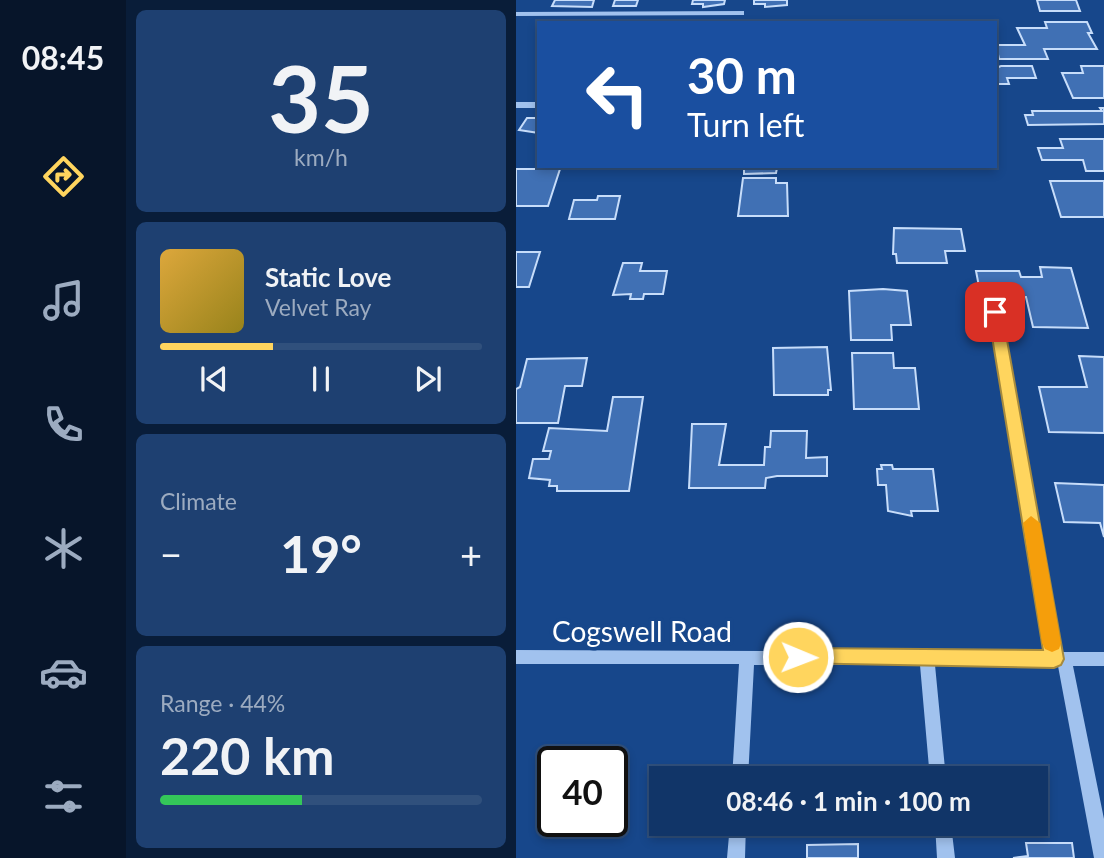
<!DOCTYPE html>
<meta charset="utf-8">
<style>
:root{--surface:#113568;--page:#1e4071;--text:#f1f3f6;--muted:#9cabc0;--line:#30507c;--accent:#ffd55e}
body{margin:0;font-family:Lato,sans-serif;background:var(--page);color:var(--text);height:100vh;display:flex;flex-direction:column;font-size:26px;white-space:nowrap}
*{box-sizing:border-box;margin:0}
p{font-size:23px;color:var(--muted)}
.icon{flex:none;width:38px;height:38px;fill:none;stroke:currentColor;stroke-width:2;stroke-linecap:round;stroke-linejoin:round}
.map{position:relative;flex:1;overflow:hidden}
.drawer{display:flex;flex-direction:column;gap:10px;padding:10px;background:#091d39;width:390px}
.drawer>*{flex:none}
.top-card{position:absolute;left:21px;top:21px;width:460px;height:147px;border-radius:0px;box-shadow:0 4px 10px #0003,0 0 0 2px var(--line);background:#1a4fa0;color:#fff;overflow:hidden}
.speed{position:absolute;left:21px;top:746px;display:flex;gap:14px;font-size:35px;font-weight:700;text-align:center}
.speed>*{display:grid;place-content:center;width:91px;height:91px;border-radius:50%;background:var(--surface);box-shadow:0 4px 10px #0003,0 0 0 2px var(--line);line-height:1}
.speed .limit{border:4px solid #111;border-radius:10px;background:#fff;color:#111}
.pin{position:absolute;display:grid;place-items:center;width:60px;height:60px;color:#fff;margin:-30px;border-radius:14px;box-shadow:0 4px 10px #0006}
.me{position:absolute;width:77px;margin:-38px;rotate:91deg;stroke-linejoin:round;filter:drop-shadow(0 0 5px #0008)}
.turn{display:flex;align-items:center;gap:24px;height:147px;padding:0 35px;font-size:32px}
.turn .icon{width:91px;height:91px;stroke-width:2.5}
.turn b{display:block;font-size:49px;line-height:60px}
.big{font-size:52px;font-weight:700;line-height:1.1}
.drawer .tile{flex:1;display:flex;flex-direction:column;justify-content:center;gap:10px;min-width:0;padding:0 24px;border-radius:10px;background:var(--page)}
.drawer .dial{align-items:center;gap:0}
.dial b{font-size:91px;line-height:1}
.song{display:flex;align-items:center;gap:21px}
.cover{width:84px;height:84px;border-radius:10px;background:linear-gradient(135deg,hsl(40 70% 55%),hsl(50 70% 35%))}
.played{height:7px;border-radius:4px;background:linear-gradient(90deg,var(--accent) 35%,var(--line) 35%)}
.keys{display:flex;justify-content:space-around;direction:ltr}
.heat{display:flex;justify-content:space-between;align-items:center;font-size:38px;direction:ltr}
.charge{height:10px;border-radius:5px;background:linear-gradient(90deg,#34c759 44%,var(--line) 0)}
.trip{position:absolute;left:133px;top:766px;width:399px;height:70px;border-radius:0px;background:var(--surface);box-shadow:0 4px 10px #0003,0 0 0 2px var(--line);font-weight:700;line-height:70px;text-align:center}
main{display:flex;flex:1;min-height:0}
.menu{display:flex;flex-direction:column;width:126px;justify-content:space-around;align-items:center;background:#07152a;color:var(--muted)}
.menu .icon{width:49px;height:49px}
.menu .current{color:var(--accent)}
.menu b{font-size:32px;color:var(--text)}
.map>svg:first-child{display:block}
.building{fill:#4070b4;stroke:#c7ddfa;stroke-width:2}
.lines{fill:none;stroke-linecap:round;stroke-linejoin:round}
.minor{fill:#a1c2ee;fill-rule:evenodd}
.route{fill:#ffd55e;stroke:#a68a3d;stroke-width:2}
.slow{fill:#f59e0b}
.labels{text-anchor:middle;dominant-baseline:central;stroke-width:7;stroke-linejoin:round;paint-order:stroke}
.near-street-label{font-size:28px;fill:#fff;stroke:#17478b}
</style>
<main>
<nav class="menu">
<b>08:45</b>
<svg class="icon current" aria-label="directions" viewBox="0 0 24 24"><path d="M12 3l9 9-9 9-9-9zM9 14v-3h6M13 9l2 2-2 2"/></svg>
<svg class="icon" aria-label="music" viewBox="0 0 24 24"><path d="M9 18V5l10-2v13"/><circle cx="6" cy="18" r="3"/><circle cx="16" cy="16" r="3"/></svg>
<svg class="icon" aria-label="phone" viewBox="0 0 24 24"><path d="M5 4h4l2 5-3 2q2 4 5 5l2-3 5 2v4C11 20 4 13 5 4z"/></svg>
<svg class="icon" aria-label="climate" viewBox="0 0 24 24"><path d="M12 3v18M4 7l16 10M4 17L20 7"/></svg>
<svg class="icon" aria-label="car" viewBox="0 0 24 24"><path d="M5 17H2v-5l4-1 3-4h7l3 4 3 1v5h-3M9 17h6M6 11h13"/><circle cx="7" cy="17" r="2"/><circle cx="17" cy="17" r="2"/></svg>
<svg class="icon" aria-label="filters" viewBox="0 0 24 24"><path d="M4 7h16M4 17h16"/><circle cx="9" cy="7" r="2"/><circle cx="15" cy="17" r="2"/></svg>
</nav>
<section class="drawer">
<div class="tile dial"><b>35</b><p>km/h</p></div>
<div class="tile">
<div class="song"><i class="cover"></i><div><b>Static Love</b><p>Velvet Ray</p></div></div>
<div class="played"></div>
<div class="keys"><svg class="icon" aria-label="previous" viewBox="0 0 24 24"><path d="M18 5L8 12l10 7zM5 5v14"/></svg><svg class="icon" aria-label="pause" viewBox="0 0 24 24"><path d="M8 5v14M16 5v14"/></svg><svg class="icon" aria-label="next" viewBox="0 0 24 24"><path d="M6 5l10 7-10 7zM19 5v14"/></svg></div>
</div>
<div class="tile"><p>Climate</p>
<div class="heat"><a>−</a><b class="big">19°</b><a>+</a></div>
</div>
<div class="tile"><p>Range · 44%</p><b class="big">220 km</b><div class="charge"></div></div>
</section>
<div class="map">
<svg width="588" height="858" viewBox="0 0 588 858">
<rect width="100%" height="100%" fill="#17478b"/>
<!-- building -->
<path class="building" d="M39,0H78L76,7L36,6Z
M99,0H122L120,6H97Z
M177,0H209L208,4L187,7V4H176Z
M238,0H271V5L249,7V4H238Z
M521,0H560L564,11H524Z
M529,22H571L576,33H572L581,49H528L532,59H483L480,45H509L501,28H531Z
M485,66H516L520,78H491L493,84H480V68Z
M565,66H588V98H557L546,73H567Z
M584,108H588V124L512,125L509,115H517L516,111H586Z
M11,118H23V133L3,130Z
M544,139H588V171H570L567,160H526L522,148H547Z
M228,166H271L261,168L260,173L228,174Z
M0,169H44L32,206H0Z
M227,178H260V183H271L272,216H222Z
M534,181H588V217H545Z
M82,196H104L99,219H53L58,200H81Z
M378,228L445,229L449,251H429L431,263H381L380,254H377Z
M0,252H24L13,287H0Z
M107,263H126L124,271H151L147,294H128L127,299H114L115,294L97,295Z
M524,267L555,268L572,328L517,327L510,297H465L460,271H503L505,277H526Z
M367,289L391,291L395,325H375L376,340H335L333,291Z
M311,347L315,390H312V395H258L257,348Z
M336,353H377L378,368H399L403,409H338Z
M563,356L588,357V433L533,432L523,387H571Z
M71,358L66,386H49L42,423H0V389L4,387L11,359Z
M97,397H127L113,491H41V486H33L34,480L13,478L17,459H33L35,451H27L33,428L91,431Z
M176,424H210L203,465H248L249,447H254L255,431H291L290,458L311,457V476H261L250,478L249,488H173Z
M365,465H376L377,469H417L422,511H395L396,516L372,511L370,485H362L361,469H366Z
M539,483L588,485V537L584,523L548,522Z
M510,843H556L558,858H497L512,856Z
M342,844V858H291V845Z"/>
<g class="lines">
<!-- minor -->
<path class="minor" d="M228,11V15H225L0,16V12Z
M0,102H23V108H0Z
M479,308L484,312L545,652H588V666H557L588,819V858H578L542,666L419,665L430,779H414L404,665H238L232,779H216L223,664H0V650L530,652L474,312Z
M214,824H230L229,858H211Z
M419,824H435L439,858H421Z"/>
</g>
<!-- route -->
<path class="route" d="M479,308L486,312L548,659L545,665L538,668L275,663L273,657L275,651L282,648L527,650L472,312Z"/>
<!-- slow -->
<path class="slow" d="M515,516L524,523L545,643L543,649L536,652L529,649L526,643L507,523Z"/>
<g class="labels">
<!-- near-street labels -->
<g class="near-street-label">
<text x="126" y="631">Cogswell Road</text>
</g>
</g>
</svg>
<div class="speed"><div class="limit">40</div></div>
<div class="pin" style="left:479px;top:312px;background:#d93025"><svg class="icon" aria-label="arrive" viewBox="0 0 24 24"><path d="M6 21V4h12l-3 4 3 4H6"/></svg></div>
<svg class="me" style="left:282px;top:657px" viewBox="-20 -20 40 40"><circle r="17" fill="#ffd55e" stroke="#fff" stroke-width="3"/><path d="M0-11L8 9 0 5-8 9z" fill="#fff"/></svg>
<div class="trip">08:46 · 1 min · 100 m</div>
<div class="top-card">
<div class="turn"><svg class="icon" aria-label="left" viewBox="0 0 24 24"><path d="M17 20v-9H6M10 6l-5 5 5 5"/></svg><div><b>30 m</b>Turn left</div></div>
</div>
</div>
</main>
